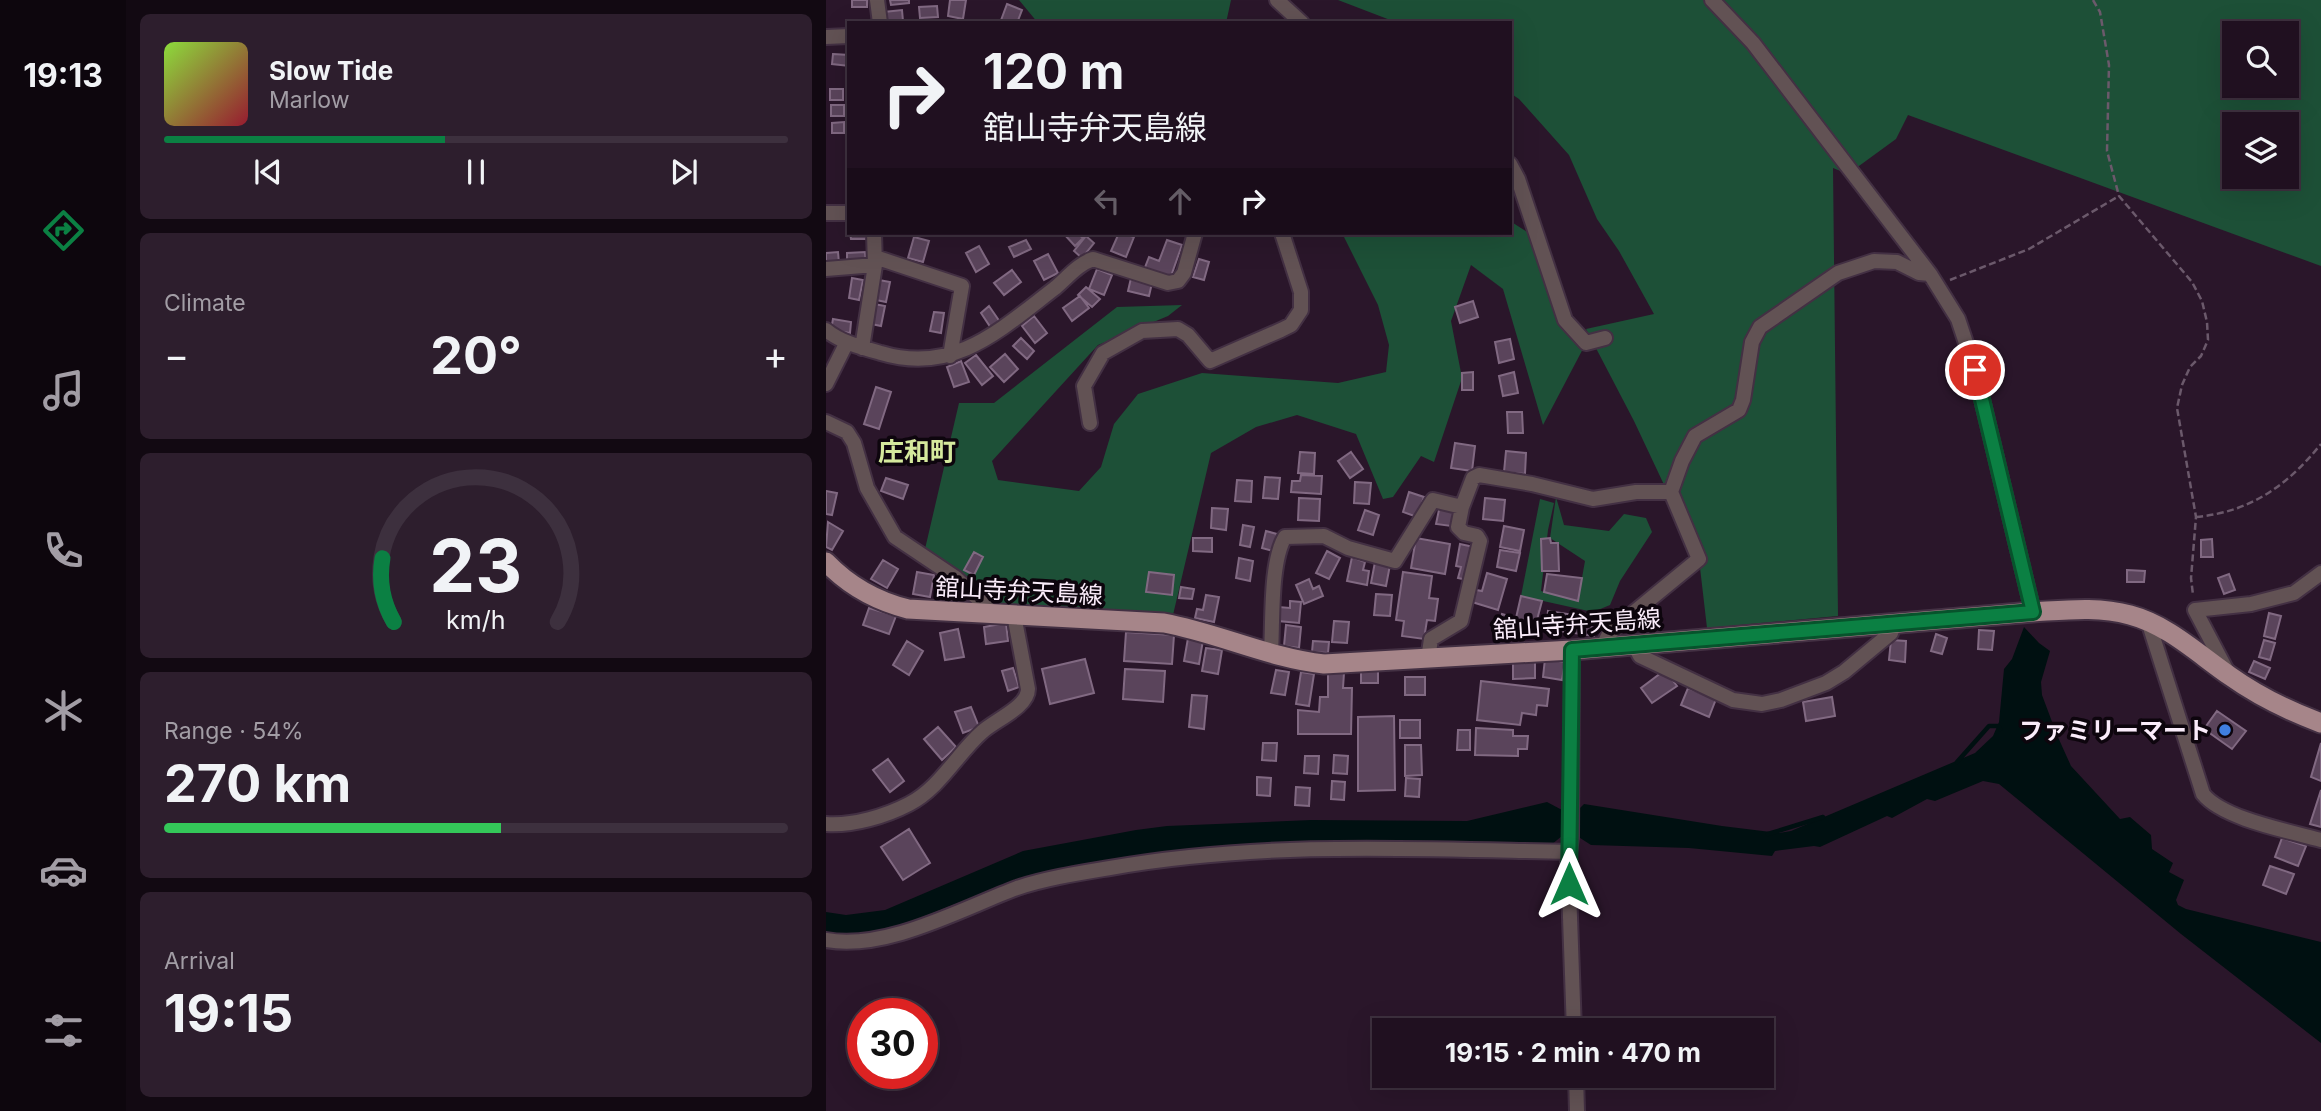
<!DOCTYPE html>
<meta charset="utf-8">
<style>
:root{--surface:#201020;--page:#2d1e2d;--text:#f1f3f6;--muted:#a29da5;--line:#3d303e;--accent:#0b8043}
body{margin:0;font-family:Inter,"Noto Sans JP",sans-serif;background:var(--page);color:var(--text);height:100vh;display:flex;flex-direction:column;font-size:26px;white-space:nowrap}
*{box-sizing:border-box;margin:0}
p{font-size:23px;color:var(--muted)}
.icon{flex:none;width:38px;height:38px;fill:none;stroke:currentColor;stroke-width:2;stroke-linecap:round;stroke-linejoin:round}
.map{position:relative;flex:1;overflow:hidden}
.side{display:flex;flex-direction:column;gap:14px;padding:14px;background:#120912;width:700px}
.side>*{flex:none}
.hud{position:absolute;left:21px;top:21px;width:665px;height:214px;border-radius:0px;box-shadow:0 7px 28px #0002,0 0 0 2px var(--line);background:#201020;color:var(--text);overflow:hidden}
.fabs{position:absolute;left:1396px;top:21px;display:grid;gap:14px}
.fabs a{display:grid;place-items:center;width:77px;height:77px;border-radius:0px;background:var(--surface);box-shadow:0 7px 28px #0002,0 0 0 2px var(--line);font-size:35px}
.speed{position:absolute;left:21px;top:998px;display:flex;gap:14px;font-size:35px;font-weight:700;text-align:center}
.speed>*{display:grid;place-content:center;width:91px;height:91px;border-radius:50%;background:var(--surface);box-shadow:0 7px 28px #0002,0 0 0 2px var(--line);line-height:1}
.speed .limit{border:10px solid #d22;background:#fff;color:#111}
.pin{position:absolute;display:grid;place-items:center;width:60px;height:60px;color:#fff;margin:-30px;border:4px solid #fff;border-radius:50%;box-shadow:0 2px 7px #0007}
.me{position:absolute;width:77px;margin:-38px;rotate:0deg;stroke-linejoin:round;filter:drop-shadow(0 0 5px #0008)}
.turn{display:flex;align-items:center;gap:24px;height:147px;padding:0 21px;font-size:32px}
.turn .icon{width:91px;height:91px;stroke-width:2.5}
.turn b{display:block;font-size:49px;line-height:60px}
.lanes{display:flex;align-items:center;height:66px;padding:0 21px;background:#0003;justify-content:center;gap:35px;direction:ltr}
.lanes .off{opacity:.35}
.big{font-size:52px;font-weight:700;line-height:1.1}
.side .tile{flex:1;display:flex;flex-direction:column;justify-content:center;gap:10px;min-width:0;padding:0 24px;border-radius:10px;background:var(--page)}
.side .dial{align-items:center;gap:0}
.dial svg{height:182px;overflow:visible;fill:none;stroke:var(--line);stroke-width:7;stroke-linecap:round;text-anchor:middle}
.dial text{fill:var(--text);stroke:none}
.song{display:flex;align-items:center;gap:21px}
.cover{width:84px;height:84px;border-radius:10px;background:linear-gradient(135deg,hsl(90 70% 55%),hsl(350 70% 35%))}
.played{height:7px;border-radius:4px;background:linear-gradient(90deg,var(--accent) 45%,var(--line) 45%)}
.keys{display:flex;justify-content:space-around;direction:ltr}
.heat{display:flex;justify-content:space-between;align-items:center;font-size:38px;direction:ltr}
.charge{height:10px;border-radius:5px;background:linear-gradient(90deg,#34c759 54%,var(--line) 0)}
.trip{position:absolute;left:546px;top:1018px;width:402px;height:70px;border-radius:0px;background:var(--surface);box-shadow:0 7px 28px #0002,0 0 0 2px var(--line);font-weight:700;line-height:70px;text-align:center}
main{display:flex;flex:1;min-height:0}
.tab-bar{display:flex;flex-direction:column;width:126px;justify-content:space-around;align-items:center;background:#0d060d;color:var(--muted)}
.tab-bar .icon{width:49px;height:49px}
.tab-bar .current{color:var(--accent)}
.tab-bar b{font-size:32px;color:var(--text)}
.map>svg:first-child{display:block}
.forest{fill:#1d5037;fill-rule:evenodd}
.water{fill:#001011}
.lines{fill:none;stroke-linecap:round;stroke-linejoin:round}
.stream{stroke:#001011;stroke-width:4.5}
.building{fill:#5a445b;stroke:#816982;stroke-width:2}
.minor-casing{stroke:#433043;stroke-width:18}
.major-casing{stroke:#433043;stroke-width:23}
.path{stroke:#6b596b;stroke-width:2.5;stroke-dasharray:7 3.5;stroke-linecap:butt}
.minor{stroke:#625254;stroke-width:14}
.major{stroke:#a68589;stroke-width:19}
.route-casing{stroke:#07532c;stroke-width:18}
.route{stroke:#0b8043;stroke-width:12}
.shop-dot{fill:#3f7fe0;stroke:#0d050d;stroke-width:2.5}
.labels{text-anchor:middle;dominant-baseline:central;stroke-width:7;stroke-linejoin:round;paint-order:stroke}
.street-label{font-size:24px;fill:#faecfa;stroke:#0d050d}
.poi-label{font-size:24px;font-weight:bold;fill:#faecfa;stroke:#0d050d;text-anchor:end}
.neighbourhood-label{font-size:26px;font-weight:bold;fill:#d5e99d;stroke:#0d050d}
</style>
<main>
<nav class="tab-bar">
<b>19:13</b>
<svg class="icon current" aria-label="directions" viewBox="0 0 24 24"><path d="M12 3l9 9-9 9-9-9zM9 14v-3h6M13 9l2 2-2 2"/></svg>
<svg class="icon" aria-label="music" viewBox="0 0 24 24"><path d="M9 18V5l10-2v13"/><circle cx="6" cy="18" r="3"/><circle cx="16" cy="16" r="3"/></svg>
<svg class="icon" aria-label="phone" viewBox="0 0 24 24"><path d="M5 4h4l2 5-3 2q2 4 5 5l2-3 5 2v4C11 20 4 13 5 4z"/></svg>
<svg class="icon" aria-label="climate" viewBox="0 0 24 24"><path d="M12 3v18M4 7l16 10M4 17L20 7"/></svg>
<svg class="icon" aria-label="car" viewBox="0 0 24 24"><path d="M5 17H2v-5l4-1 3-4h7l3 4 3 1v5h-3M9 17h6M6 11h13"/><circle cx="7" cy="17" r="2"/><circle cx="17" cy="17" r="2"/></svg>
<svg class="icon" aria-label="filters" viewBox="0 0 24 24"><path d="M4 7h16M4 17h16"/><circle cx="9" cy="7" r="2"/><circle cx="15" cy="17" r="2"/></svg>
</nav>
<section class="side">
<div class="tile">
<div class="song"><i class="cover"></i><div><b>Slow Tide</b><p>Marlow</p></div></div>
<div class="played"></div>
<div class="keys"><svg class="icon" aria-label="previous" viewBox="0 0 24 24"><path d="M18 5L8 12l10 7zM5 5v14"/></svg><svg class="icon" aria-label="pause" viewBox="0 0 24 24"><path d="M8 5v14M16 5v14"/></svg><svg class="icon" aria-label="next" viewBox="0 0 24 24"><path d="M6 5l10 7-10 7zM19 5v14"/></svg></div>
</div>
<div class="tile"><p>Climate</p>
<div class="heat"><a>−</a><b class="big">20°</b><a>+</a></div>
</div>
<div class="tile dial"><svg viewBox="0 0 100 80">
<path d="M14 69A42 42 0 1 1 86 69"/>
<path d="M14 69A42 42 0 0 1 9 41" stroke="#0b8043"/>
<text x="50" y="56" font-size="32" font-weight="700">23</text>
<text x="50" y="72" font-size="11">km/h</text>
</svg></div>
<div class="tile"><p>Range · 54%</p><b class="big">270 km</b><div class="charge"></div></div>
<div class="tile"><p>Arrival</p><b class="big">19:15</b></div>
</section>
<div class="map">
<svg width="1495" height="1111" viewBox="0 0 1495 1111">
<rect width="100%" height="100%" fill="#2a162a"/>
<!-- forest -->
<path class="forest" d="M193,0H405L400,23H212Z
M512,0H1495V266L1082,115L1070,139L1022,174L1007,168L1012,616L881,628L873,559L808,421L760,329L828,314L793,251L771,219L743,155L693,99L684,93V23H572ZM1409,33H1461V86H1409ZM1409,124H1461V177H1409Z
M684,221L706,235L722,289L760,343L717,425L677,289L645,265L625,321L636,378L608,462L595,456L567,497L557,499L530,434L471,415L430,427L385,453L347,615L170,605L99,549L133,403H168L291,307L356,305L342,316L272,345L166,461L172,480L253,491L275,467L288,424L312,394L376,373L512,383L560,372L563,345L552,305L516,233H684Z
M730,497L738,525L783,531L798,514L820,518L826,532L794,581L784,605L767,612L695,596L714,499L728,503L722,530L715,591L752,600L759,561L724,538Z"/>
<!-- water -->
<path class="water" d="M1198,627L1213,643L1224,651L1215,682L1216,695L1231,735L1245,766L1294,819L1304,817L1325,835L1326,849L1347,863L1343,872L1358,880L1350,900L1352,905L1360,909L1495,942V1043L1355,934L1173,784L1157,781L1109,801L1101,799L1066,818L1061,816L994,847L988,846L949,851L946,856L863,848L765,845L751,836H736L725,845L616,842L496,843L346,851L201,876L61,931L15,936L0,933V912L20,915L59,910L197,851L310,830L341,826L485,820L641,821L721,802L738,811H751L758,804L896,826L953,833L965,831L1149,753L1167,736L1173,722L1178,669L1186,659Z"/>
<g class="lines">
<!-- stream -->
<path class="stream" d="M1131,762L1163,726H1172L1174,729
M942,834L997,817"/>
</g>
<!-- building -->
<path class="building" d="M26,0H41V7H26Z
M64,0H83V3L65,5Z
M124,0H140L137,19L122,16Z
M181,4L196,10L191,23H174Z
M111,6L112,17L94,18L93,7Z
M76,10L77,21L59,23L58,12Z
M7,54L23,55V66L6,64Z
M4,89H17V100H4Z
M5,105H18V116H5Z
M18,122V133H6V123Z
M24,233H40V239H25Z
M237,233H250L257,238L249,246Z
M293,233L308,237L300,257L285,251Z
M260,236L268,243L256,258L248,251Z
M88,237L103,241L97,262L82,258Z
M200,240L205,249L188,257L183,247Z
M341,240L356,245L344,279L318,270L323,257L333,261Z
M153,246L163,264L150,272L140,253Z
M12,252L13,263L0,264V253Z
M39,252L40,263L21,264V253Z
M222,254L232,273L218,280L208,261Z
M373,259L383,262L378,280L367,277Z
M271,269L286,275L278,295L263,289Z
M186,270L195,282L178,295L168,283Z
M26,278L37,280L33,300L23,298Z
M305,278L326,283L323,296L302,291Z
M53,280L64,282L60,302L50,300Z
M260,287L274,299L266,307L252,295Z
M254,296L263,308L246,321L237,308Z
M647,301L652,317L634,323L629,307Z
M48,304L59,306L55,326L45,324Z
M163,306L174,322L165,328L155,313Z
M108,312L118,313L115,333L104,331Z
M208,316L221,333L209,343L196,326Z
M7,319L25,322L24,333L5,330Z
M195,338L208,351L201,359L187,346Z
M684,339L688,359L673,363L669,342Z
M179,354L192,369L178,382L164,367Z
M150,355L167,376L156,385L139,363Z
M135,361L143,382L128,387L121,367Z
M647,372V390H636V373Z
M688,372L692,393L677,396L673,376Z
M50,387L65,392L53,429L38,424Z
M681,412H696L697,433H682Z
M629,443L649,446L646,471L625,468Z
M680,451L700,453L699,474L678,472Z
M474,452L489,453L488,474L472,473Z
M525,452L537,469L524,478L512,461Z
M475,475L496,476L495,494L465,492L466,481H474Z
M439,477L454,478L452,499L437,498Z
M60,478L82,485L77,499L55,491Z
M411,480L426,481L425,502L409,501Z
M529,482L545,483L543,504L528,503Z
M0,491L11,493L6,515L0,514Z
M583,492L598,497L591,517L577,512Z
M473,498L494,499L493,521L472,520Z
M659,498L679,500L677,521L657,519Z
M614,505L628,507L625,526L610,524Z
M386,508L402,509L400,530L385,528Z
M539,510L553,515L547,535L532,530Z
M2,522L17,531L6,550L0,547Z
M417,525L428,527L424,547L414,545Z
M678,526L698,530L694,551L674,547Z
M440,531L451,534L447,551L436,548Z
M367,538H386V552L367,551Z
M590,538L624,544L619,574L585,568Z
M724,538L725,543H732L733,571H716L715,539Z
M1386,539L1387,557H1375V540Z
M634,544L648,547L641,580L632,578L635,567L630,566Z
M674,550L694,553L690,571L671,567Z
M501,551L514,558L503,579L490,573Z
M148,552L157,557L148,575L138,570Z
M526,557L539,562L537,570L543,571L541,585L521,581Z
M413,558L427,561L424,581L410,578Z
M57,560L72,569L61,588L45,579Z
M549,562L564,565L560,586L545,583Z
M1301,570L1319,571L1318,582H1301Z
M91,572L108,575L104,597L87,594Z
M323,572L348,575L346,595L320,592Z
M577,572L606,576L603,598L612,599L609,621L601,620L598,639L576,636L578,621L570,620Z
M661,573L681,579L672,610L646,602L650,590L656,591Z
M721,574L756,578L752,601L718,592Z
M1403,574L1409,590L1398,594L1392,578Z
M483,579L487,589L493,586L497,596L478,604L470,585Z
M355,587L368,589L366,599L353,598Z
M550,594L566,595L564,616L548,615Z
M380,595L393,597L388,622L369,618L371,609L377,610Z
M695,596L716,601L707,635L673,626L676,614L690,618Z
M464,601L475,602L473,623L452,621L453,607L464,608Z
M43,608L70,616L63,634L37,625Z
M722,611L742,614L739,632L720,629Z
M1443,613L1455,616L1449,639L1438,636Z
M751,615L771,618L768,636L748,633Z
M508,621L523,622L521,643L506,642Z
M180,623L182,641L160,644L158,627Z
M460,625L475,627L473,648L458,646Z
M132,629L138,657L119,660L114,633Z
M1153,630L1168,631L1166,650L1152,649Z
M300,632L348,635L346,664L298,661Z
M1110,634L1121,638L1116,654L1105,651Z
M362,638L377,640L373,664L358,661Z
M1065,640L1080,641L1079,662L1063,660Z
M1438,640L1449,643L1444,660L1433,657Z
M81,641L97,651L83,675L67,665Z
M487,641L503,642L502,653L486,652Z
M380,648L396,650L392,674L376,671Z
M259,659L268,693L224,704L216,669Z
M719,659L739,662L736,680L717,677Z
M1428,661L1444,668L1439,679L1423,672Z
M687,662H709V678L687,679Z
M187,668L193,687L182,691L176,671Z
M299,669L339,671L337,702L297,699Z
M450,670L463,672L459,695L445,693Z
M552,670V683H535V671Z
M839,670L851,686L826,703L815,688Z
M475,672L488,674L483,706L470,704Z
M502,672L518,673L517,688H526L525,734H472V710L493,712L494,697H502Z
M579,677H599V695H579Z
M655,681L723,689L721,706L711,705L710,715L696,713L694,725L651,720Z
M862,688L890,699L883,717L855,705Z
M366,695L381,696L378,729L363,727Z
M1006,697L1009,716L980,721L977,702Z
M145,707L153,727L137,733L129,712Z
M1391,711L1420,731L1406,749L1378,729Z
M568,716L569,790L532,791V717Z
M574,720H594V738H574Z
M112,727L130,747L116,760L98,739Z
M650,728L687,730V736H702L701,749H692V756L649,755Z
M632,730H644V750H631Z
M437,743H451L450,761L436,760Z
M1495,743V781L1485,777Z
M579,745H595L596,775L579,776Z
M508,755L522,756L521,774L507,773Z
M479,756H493L492,774L478,773Z
M62,759L78,781L64,792L47,770Z
M431,777L445,778L444,796L431,795Z
M580,778L594,779L593,797L579,796Z
M506,781L519,782L518,800L505,799Z
M470,787L484,788L483,806L469,805Z
M1495,790V827L1484,824Z
M83,829L104,863L77,880L55,847Z
M1456,838L1480,846L1472,866L1449,857Z
M1444,866L1468,874L1460,894L1437,885Z"/>
<g class="lines">
<!-- minor casing -->
<g class="minor-casing">
<path id="minor" d="M51,0L54,23
M451,0L476,23
M886,0L927,43L1104,274L1132,319L1149,370L1207,612
M0,37L23,36
M684,164L692,179L739,320L760,343L779,338
M0,213H23
M49,257L136,286L124,356
M0,269L49,265
M0,330C14,342 37,348 55,353C128,375 174,330 229,288C241,278 252,264 267,259L342,283L352,281L358,273L369,233
M36,348L49,265L48,233
M0,384L21,342
M0,422L21,432L28,443L41,488L69,537L130,578L168,614
M264,423L258,386L277,353L316,331L352,329L362,335L384,361L455,330L465,325L475,310V292L456,233
M1322,621L1377,794C1397,819 1463,831 1495,840
M808,645L814,656L907,700L936,704L955,700L1000,683L1018,672L1065,633L1068,624
M776,648L783,634L789,628L873,559L845,492
M746,650L745,837L742,860L748,1031
M445,652C447,622 444,562 459,537L498,536L522,548L569,561L607,500L636,507
M602,659L605,639L635,621L654,541L651,536L638,533L632,527L636,507L647,478L653,475L706,484L767,499L810,492H845L856,461L869,436L913,410L917,400L926,342L934,327L1012,273L1048,261L1071,262L1093,273L1104,274
M1402,673L1369,610L1425,604L1468,593L1495,573
M0,824C27,826 60,816 83,804C114,788 131,754 156,732C169,720 202,707 202,689L188,615
M0,940C60,951 135,909 191,888C221,878 254,873 284,868C436,841 590,849 743,852
M750,1076L751,1111"/>
</g>
<!-- major casing -->
<g class="major-casing">
<path id="major" d="M0,562C23,586 50,601 82,609L338,623C392,633 443,658 498,664L746,650L1207,612C1240,610 1272,606 1304,615C1342,625 1372,654 1404,676C1432,696 1463,711 1495,723"/>
</g>
<!-- path -->
<path class="path" d="M1267,0L1274,12L1283,65L1281,151L1293,196L1366,282L1376,301L1381,322L1382,340L1375,356L1364,367L1356,385L1351,408L1370,517L1365,578L1367,595
M1124,280L1203,249L1293,196
M1370,517C1424,512 1461,486 1495,444"/>
<!-- minor -->
<use href="#minor" class="minor"/>
<!-- major -->
<use href="#major" class="major"/>
</g>
<g class="lines">
<!-- route casing -->
<g class="route-casing">
<path id="route" d="M743,884L746,650L1207,612L1149,370"/>
</g>
<!-- route -->
<use href="#route" class="route"/>
</g>
<!-- markers -->
<circle class="shop-dot" cx="1399" cy="730" r="7"/>
<g class="labels">
<!-- street labels -->
<g class="street-label">
<text transform="translate(193 591) rotate(3)">舘山寺弁天島線</text>
<text transform="translate(751 624) rotate(-4)">舘山寺弁天島線</text>
</g>
<!-- poi labels -->
<g class="poi-label">
<text x="1385" y="730">ファミリーマート</text>
</g>
<!-- neighbourhood labels -->
<g class="neighbourhood-label">
<text x="91" y="451">庄和町</text>
</g>
</g>
</svg>
<div class="fabs">
<a><svg class="icon" aria-label="search" viewBox="0 0 24 24"><circle cx="10" cy="10" r="6"/><path d="M15 15l6 6"/></svg></a>
<a><svg class="icon" aria-label="layers" viewBox="0 0 24 24"><path d="M12 4l9 5-9 5-9-5zM3 14l9 5 9-5"/></svg></a>
</div>
<div class="speed"><div class="limit">30</div></div>
<div class="pin" style="left:1149px;top:370px;background:#d93025"><svg class="icon" aria-label="arrive" viewBox="0 0 24 24"><path d="M6 21V4h12l-3 4 3 4H6"/></svg></div>
<svg class="me" style="left:743px;top:884px" viewBox="-20 -20 40 40"><path d="M0-17L14 15 0 8-14 15z" fill="#0b8043" stroke="#fff" stroke-width="4"/></svg>
<div class="trip">19:15 · 2 min · 470 m</div>
<div class="hud">
<div class="turn"><svg class="icon" aria-label="right" viewBox="0 0 24 24"><path d="M7 20v-9h11M14 6l5 5-5 5"/></svg><div><b>120 m</b>舘山寺弁天島線</div></div>
<div class="lanes"><svg class="icon off" aria-label="left" viewBox="0 0 24 24"><path d="M17 20v-9H6M10 6l-5 5 5 5"/></svg><svg class="icon off" aria-label="ahead" viewBox="0 0 24 24"><path d="M12 20V5M6 11l6-6 6 6"/></svg><svg class="icon" aria-label="right" viewBox="0 0 24 24"><path d="M7 20v-9h11M14 6l5 5-5 5"/></svg></div>
</div>
</div>
</main>
